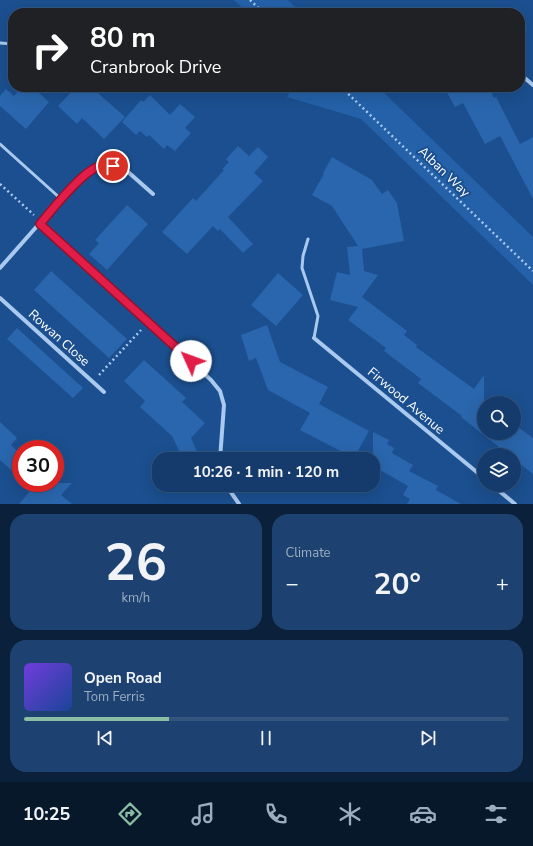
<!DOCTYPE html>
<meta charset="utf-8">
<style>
:root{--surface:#143b6b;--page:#1d4271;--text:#f1f3f6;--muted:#9dadc1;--line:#33557e;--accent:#8abfa5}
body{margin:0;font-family:"Nunito Sans",sans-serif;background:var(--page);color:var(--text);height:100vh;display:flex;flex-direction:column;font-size:15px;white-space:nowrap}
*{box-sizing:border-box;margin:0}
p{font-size:13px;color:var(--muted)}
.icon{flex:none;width:22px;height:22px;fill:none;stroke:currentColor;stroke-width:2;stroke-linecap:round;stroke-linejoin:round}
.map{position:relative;height:504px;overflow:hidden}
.details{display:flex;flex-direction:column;gap:10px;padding:10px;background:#0b203b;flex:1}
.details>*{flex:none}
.guide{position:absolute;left:8px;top:8px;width:517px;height:84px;border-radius:16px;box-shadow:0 4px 16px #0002,0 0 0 1px var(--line);background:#202124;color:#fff;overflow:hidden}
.tools{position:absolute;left:477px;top:396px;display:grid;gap:8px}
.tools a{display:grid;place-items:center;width:44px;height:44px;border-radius:50%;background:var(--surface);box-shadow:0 4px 16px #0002,0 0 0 1px var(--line);font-size:20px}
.speed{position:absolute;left:12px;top:440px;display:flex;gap:8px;font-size:20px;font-weight:700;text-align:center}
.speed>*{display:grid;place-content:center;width:52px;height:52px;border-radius:50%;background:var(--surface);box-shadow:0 4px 16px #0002,0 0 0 1px var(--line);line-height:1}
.speed .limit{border:6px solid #d22;background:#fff;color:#111}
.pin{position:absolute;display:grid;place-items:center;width:34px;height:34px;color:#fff;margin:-17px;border:2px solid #fff;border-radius:50%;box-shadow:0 1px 4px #0007}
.me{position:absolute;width:44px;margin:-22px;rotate:313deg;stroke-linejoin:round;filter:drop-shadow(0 0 3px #0008)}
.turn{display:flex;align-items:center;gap:14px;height:84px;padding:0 16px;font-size:18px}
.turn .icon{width:52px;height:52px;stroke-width:2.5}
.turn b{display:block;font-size:28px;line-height:34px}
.big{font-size:30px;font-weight:700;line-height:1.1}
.details .tile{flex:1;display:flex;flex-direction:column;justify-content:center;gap:6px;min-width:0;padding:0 14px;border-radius:16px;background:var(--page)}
.details .dial{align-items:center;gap:0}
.dial b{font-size:52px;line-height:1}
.song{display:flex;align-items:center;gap:12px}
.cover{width:48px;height:48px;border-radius:6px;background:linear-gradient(135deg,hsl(260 70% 55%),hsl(220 70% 35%))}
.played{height:4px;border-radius:2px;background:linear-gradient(90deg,var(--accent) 30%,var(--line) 30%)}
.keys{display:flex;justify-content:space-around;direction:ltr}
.heat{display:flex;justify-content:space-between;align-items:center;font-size:22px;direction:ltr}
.details .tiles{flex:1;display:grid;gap:10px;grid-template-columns:1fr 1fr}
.tile:last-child{grid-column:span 2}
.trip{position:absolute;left:152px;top:452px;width:228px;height:40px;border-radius:16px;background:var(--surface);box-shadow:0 4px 16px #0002,0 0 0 1px var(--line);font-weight:700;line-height:40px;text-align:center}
.tabs{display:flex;height:64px;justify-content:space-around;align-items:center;background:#08182b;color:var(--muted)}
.tabs .icon{width:28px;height:28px}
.tabs .selected{color:var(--accent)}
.tabs b{font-size:18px;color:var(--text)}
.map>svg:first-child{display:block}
.green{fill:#2461a8}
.building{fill:#2a66ad}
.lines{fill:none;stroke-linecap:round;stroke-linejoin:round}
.path{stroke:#a9c9ee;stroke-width:2.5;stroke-dasharray:2 3;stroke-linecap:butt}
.lane{stroke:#a9c9ee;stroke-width:3}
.street{stroke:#a9c9ee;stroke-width:4}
.route-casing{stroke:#92132f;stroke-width:10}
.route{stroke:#e11d48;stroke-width:7}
.labels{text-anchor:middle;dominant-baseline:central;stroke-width:4;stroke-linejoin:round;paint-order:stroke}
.street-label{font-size:13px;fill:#fff;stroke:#1b4f8f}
</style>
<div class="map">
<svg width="533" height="504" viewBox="0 0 533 504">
<rect width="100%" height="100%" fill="#1b4f8f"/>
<!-- green -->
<path class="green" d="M234,0H288L301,13H248Z
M293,87H378L533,237V285L361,119L287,97Z"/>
<!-- building -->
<path class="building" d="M22,87H32L49,102L26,129L0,106V96L6,89L14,96Z
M76,87H91L125,117L104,139L82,118L77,124L58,106Z
M444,87H491L489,88L494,98L496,97L520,144L533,137V199L500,136L485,144L463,103L455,107Z
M150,95L170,115L180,104L195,117L185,128L191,133L175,151L167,145L164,149L149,135L147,137L140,131L136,135L122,122L141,100L143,102Z
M238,146L249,156L258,147L268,157L254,173L263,181L228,217L253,244L243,253L220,229L218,231L213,226L187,254L162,232L193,198L196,201L224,170L222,169L229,162L226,159Z
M332,157L372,180L382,194L388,190L397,203L404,241L362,249L364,271L378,275L362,297L407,331L404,335L417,345L416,347L474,389L484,375V433H514V424L533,438V474L514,459V455H509L461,417L462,416L418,383L421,379L384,351L386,348L348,320L358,307L330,300L337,272L350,275L347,247L358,246L332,206L312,195L324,174L323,173Z
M127,205L148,224L107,270L89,254L99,243L95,240Z
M51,271L127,339L109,358L34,290Z
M278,273L303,295L276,326L251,305Z
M267,325L280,362L328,387L319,404L369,431L354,458L300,430L310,413L268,390L256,358L249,361L241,335Z
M17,328L83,388L73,398L7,339Z
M144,360L186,398L182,402L205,423L191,438L200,459H183L172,436L140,407L145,401L124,381Z
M0,422L17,438L11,445L21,455V479L0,460Z
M373,432L389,440L387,444L394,448L392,453L413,465L409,471L438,486L436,490L461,504H407L410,499L403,495L408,486L375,467L373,471Z
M261,452L260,459H242L248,453Z
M37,483H72L61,495L72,504H19Z"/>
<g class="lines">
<!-- path -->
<path class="path" d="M250,0L264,13
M341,87L533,271
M0,184L34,215
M99,375L141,330"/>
<!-- lane -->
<path class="lane" d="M0,43L13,44
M0,144L61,199
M308,239L303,256L302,268L318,316L314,338"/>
<!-- street -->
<path class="street" d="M520,74L533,85
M40,224L211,380L220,391L224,405L220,459
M0,268L61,199L87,173L99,166H113L127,171L153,194
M0,298L104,392
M314,338L484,478
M226,485L239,504
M492,485L515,504"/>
</g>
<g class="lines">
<!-- route casing -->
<g class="route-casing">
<path id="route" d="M113,166C109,166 104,166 100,166C83,170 52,210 40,224L191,361"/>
</g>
<!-- route -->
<use href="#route" class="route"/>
</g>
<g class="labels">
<!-- street labels -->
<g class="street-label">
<text transform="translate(444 172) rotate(44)">Alban Way</text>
<text transform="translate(59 338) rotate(42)">Rowan Close</text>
<text transform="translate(406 401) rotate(40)">Firwood Avenue</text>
</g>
</g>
</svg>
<div class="tools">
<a><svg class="icon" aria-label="search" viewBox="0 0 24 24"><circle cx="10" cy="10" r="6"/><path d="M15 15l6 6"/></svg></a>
<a><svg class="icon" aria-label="layers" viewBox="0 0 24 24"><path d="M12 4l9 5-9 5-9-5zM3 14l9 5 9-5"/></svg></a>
</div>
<div class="speed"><div class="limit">30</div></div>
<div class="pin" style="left:113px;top:166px;background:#d93025"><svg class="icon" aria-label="arrive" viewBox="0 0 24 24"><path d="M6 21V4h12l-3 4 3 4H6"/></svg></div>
<svg class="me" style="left:191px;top:361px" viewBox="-20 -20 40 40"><circle r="19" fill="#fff"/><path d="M0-13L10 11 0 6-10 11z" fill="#e11d48"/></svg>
<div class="trip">10:26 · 1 min · 120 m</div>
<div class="guide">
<div class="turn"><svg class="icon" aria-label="right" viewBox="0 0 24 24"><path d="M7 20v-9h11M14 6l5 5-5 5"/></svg><div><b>80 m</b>Cranbrook Drive</div></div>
</div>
</div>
<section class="details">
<div class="tiles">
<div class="tile dial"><b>26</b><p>km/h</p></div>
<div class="tile"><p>Climate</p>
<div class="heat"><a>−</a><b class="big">20°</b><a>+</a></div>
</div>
<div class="tile">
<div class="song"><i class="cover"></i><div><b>Open Road</b><p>Tom Ferris</p></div></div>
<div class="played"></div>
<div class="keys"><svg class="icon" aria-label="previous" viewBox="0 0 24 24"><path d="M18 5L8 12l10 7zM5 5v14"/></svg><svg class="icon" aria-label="pause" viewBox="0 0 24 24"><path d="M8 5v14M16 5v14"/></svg><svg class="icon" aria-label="next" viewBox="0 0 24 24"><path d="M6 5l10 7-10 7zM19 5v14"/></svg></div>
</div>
</div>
</section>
<nav class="tabs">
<b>10:25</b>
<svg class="icon selected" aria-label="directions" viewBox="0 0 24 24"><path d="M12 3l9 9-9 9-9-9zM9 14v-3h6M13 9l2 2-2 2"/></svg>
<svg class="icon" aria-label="music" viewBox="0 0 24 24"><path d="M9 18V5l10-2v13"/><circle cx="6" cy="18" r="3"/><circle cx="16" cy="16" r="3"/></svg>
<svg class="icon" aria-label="phone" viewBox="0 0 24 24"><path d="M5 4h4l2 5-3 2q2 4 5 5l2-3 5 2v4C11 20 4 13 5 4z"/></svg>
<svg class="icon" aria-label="climate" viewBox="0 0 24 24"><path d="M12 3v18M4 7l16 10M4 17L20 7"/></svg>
<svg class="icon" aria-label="car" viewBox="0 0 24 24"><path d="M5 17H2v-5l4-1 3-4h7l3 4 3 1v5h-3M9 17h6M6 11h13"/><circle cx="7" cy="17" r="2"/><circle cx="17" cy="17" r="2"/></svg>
<svg class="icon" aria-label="filters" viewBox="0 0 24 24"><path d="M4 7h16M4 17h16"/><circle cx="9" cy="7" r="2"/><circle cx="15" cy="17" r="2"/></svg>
</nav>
